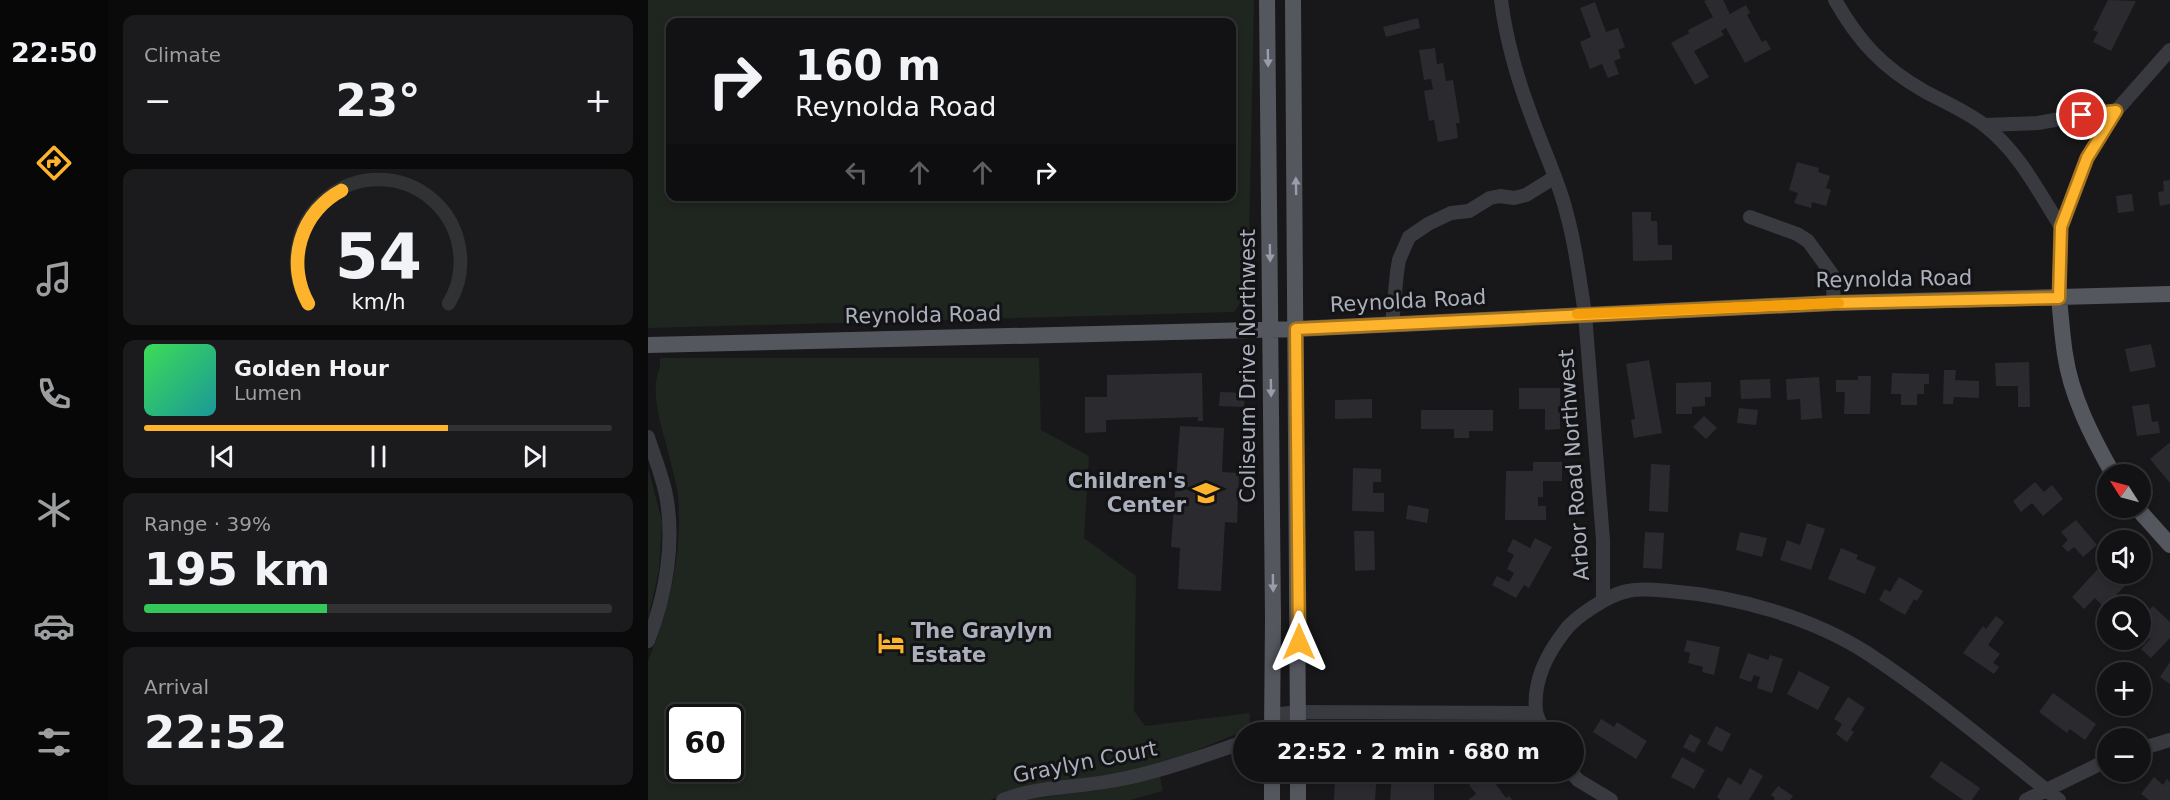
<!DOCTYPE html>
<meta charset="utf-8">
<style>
:root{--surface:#121214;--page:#1b1b1d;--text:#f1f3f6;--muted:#9c9ea0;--line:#313234;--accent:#feb32d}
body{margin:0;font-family:"DejaVu Sans",sans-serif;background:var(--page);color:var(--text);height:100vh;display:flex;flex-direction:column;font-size:22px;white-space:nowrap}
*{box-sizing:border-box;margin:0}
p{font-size:20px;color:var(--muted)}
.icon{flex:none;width:33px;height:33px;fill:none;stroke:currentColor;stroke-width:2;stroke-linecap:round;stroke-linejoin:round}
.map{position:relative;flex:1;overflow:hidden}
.sheet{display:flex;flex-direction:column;gap:15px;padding:15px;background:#0a0a0b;width:540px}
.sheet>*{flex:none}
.banner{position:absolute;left:18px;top:18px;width:570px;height:183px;border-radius:12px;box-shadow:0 3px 9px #0003,0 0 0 2px var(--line);background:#121214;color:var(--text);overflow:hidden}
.needle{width:39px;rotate:306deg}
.controls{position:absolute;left:1449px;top:464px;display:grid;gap:12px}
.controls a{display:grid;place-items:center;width:54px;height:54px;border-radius:50%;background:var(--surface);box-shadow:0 3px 9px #0003,0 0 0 2px var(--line);font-size:30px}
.speed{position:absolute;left:18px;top:704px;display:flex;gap:12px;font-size:30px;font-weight:700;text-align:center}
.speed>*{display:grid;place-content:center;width:78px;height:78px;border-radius:50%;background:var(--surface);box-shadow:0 3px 9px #0003,0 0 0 2px var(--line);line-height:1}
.speed .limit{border:3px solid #111;border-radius:9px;background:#fff;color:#111}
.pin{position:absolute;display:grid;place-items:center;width:51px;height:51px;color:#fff;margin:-26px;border:3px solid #fff;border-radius:50%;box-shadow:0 2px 6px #0007}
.me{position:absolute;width:66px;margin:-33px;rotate:0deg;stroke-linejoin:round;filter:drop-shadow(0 0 4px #0008)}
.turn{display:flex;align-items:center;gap:21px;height:126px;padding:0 30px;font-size:27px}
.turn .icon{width:78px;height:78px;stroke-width:2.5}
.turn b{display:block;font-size:42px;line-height:51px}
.lanes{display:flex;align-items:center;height:57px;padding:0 30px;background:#0003;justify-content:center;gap:30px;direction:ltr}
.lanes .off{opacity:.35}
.big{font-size:45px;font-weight:700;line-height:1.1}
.sheet .card{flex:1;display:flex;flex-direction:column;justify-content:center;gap:9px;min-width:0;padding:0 21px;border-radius:12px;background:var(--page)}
.sheet .dial{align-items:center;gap:0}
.dial svg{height:156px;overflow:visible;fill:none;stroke:var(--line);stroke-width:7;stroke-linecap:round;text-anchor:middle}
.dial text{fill:var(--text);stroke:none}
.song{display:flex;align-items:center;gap:18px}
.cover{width:72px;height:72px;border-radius:9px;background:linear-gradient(135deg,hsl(130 70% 55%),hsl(180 70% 35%))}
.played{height:6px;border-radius:3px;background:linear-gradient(90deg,var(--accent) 65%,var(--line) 65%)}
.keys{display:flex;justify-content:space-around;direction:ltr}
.heat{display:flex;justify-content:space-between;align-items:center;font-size:33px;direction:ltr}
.charge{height:9px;border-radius:4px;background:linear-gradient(90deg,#34c759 39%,var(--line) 0)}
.trip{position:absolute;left:585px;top:722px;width:351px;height:60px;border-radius:30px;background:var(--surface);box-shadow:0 3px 9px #0003,0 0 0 2px var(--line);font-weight:700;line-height:60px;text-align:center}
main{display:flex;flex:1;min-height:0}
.tabs{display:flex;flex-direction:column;width:108px;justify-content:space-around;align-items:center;background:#070708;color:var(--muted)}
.tabs .icon{width:42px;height:42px}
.tabs .active{color:var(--accent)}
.tabs b{font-size:27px;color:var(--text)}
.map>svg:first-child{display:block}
.green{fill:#1e261f;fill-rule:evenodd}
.building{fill:#2b2b2f}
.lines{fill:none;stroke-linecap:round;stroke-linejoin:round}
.minor{stroke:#393a40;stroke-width:14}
.major{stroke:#55575f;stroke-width:16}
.oneway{fill:#999da9}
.route-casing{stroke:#a5741d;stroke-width:15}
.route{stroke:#feb32d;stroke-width:10}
.slow{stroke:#f59e0b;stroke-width:10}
.labels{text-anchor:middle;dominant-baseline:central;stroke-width:6;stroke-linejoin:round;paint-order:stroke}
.street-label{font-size:21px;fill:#aaafbb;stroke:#131316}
.poi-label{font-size:21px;font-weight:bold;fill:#aaafbb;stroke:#131316;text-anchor:end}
</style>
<main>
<nav class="tabs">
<b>22:50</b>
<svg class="icon active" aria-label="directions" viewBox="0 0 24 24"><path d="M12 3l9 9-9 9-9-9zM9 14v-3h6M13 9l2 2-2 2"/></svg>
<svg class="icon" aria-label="music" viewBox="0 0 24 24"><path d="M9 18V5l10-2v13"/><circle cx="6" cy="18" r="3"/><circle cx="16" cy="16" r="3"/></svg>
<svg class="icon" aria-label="phone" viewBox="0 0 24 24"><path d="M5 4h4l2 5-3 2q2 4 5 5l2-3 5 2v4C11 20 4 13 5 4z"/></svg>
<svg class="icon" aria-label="climate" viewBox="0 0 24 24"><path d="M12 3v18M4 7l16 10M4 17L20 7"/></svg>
<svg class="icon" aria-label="car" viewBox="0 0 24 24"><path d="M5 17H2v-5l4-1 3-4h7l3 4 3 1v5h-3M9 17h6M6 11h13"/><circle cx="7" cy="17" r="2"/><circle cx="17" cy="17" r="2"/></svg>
<svg class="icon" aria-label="filters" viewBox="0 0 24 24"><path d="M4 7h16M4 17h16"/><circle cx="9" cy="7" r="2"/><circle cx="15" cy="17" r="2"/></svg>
</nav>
<section class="sheet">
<div class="card"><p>Climate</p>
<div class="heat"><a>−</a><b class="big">23°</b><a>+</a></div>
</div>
<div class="card dial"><svg viewBox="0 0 100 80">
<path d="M14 69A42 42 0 1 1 86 69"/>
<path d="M14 69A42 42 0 0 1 31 11" stroke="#feb32d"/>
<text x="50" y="56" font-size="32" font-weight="700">54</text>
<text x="50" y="72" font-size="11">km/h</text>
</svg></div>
<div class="card">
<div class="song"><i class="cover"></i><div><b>Golden Hour</b><p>Lumen</p></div></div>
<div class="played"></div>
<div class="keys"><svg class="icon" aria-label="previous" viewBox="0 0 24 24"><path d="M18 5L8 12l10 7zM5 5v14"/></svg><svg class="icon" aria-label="pause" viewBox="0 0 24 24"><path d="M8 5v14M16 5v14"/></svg><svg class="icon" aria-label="next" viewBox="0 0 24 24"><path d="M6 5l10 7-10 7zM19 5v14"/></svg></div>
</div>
<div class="card"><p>Range · 39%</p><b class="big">195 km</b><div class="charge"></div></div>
<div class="card"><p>Arrival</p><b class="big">22:52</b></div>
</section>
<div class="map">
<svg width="1522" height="800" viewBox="0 0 1522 800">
<rect width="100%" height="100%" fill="#18181b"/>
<!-- green -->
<path class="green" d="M0,0H606L600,291L586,312L0,328ZM22,22H584V196H22Z
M12,358H391L393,430L441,456L436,538L488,576L486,711L497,726L602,713L601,729L544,752L492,771L370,788L342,800H0V661C22,609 35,551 30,495C29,484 25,474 23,463C16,433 0,394 12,367ZM32,717H82V768H32Z
M0,468L14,521L11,570L0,619Z
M512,777L515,791L482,800H376L451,790Z"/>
<!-- building -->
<path class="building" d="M1059,0H1075L1082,14L1098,5L1102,13L1099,15L1114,42L1118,40L1123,49L1097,63L1078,28L1073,31L1076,35L1046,51L1061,77L1047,85L1023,43L1041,33L1040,30L1065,17L1056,1Z
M1460,0L1488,1L1463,51L1445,42L1450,32L1445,30Z
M947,2L958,32L970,28L977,47L970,50L973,58L966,61L971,74L960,78L954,64L942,69L932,42L943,37L932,8Z
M770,18L772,28L738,37L735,27Z
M787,48L789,64L795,63L798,81L805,80L812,123H808L810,138L790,142L786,120L781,121L776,91L785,89L783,79L776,80L771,50Z
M1149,162L1171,168L1170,172L1182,176L1178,188L1183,190L1178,206L1164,202L1163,208L1146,203L1150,193L1141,190Z
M1522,180V204L1512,206L1510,192L1516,191L1515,181Z
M1484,194L1486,211L1470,213L1468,196Z
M984,212H1003V221H1009L1010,245H1024V260L985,261Z
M1503,344L1508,367L1482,372L1477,349Z
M1001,360L1014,433L986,438L983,420L987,419L978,364Z
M1381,362L1382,407H1370V386H1348L1347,363Z
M1296,370H1308L1307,380L1331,381V398L1306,397L1305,404H1295Z
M554,373L555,421H550V417L458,420V432L437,433V397H459V375Z
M1244,373L1281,374V384H1276V394H1269V405H1253V394H1243Z
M1210,376H1223L1222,414H1196L1197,392H1188V380H1210Z
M1171,377L1174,418L1153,420L1152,399L1139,400L1138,379Z
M1122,379L1123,398L1093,399L1092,380Z
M1063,382V397H1057V406L1044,407V414H1028V383Z
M871,388H912V429L897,430V409H871Z
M572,392L597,393L596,407L571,406Z
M724,399V418L687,419V400Z
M1501,404L1504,422L1510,421L1512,433L1489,436L1484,406Z
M1091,408L1110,410L1108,425L1089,423Z
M773,410H845V431H821V438H806V429H773Z
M1056,416L1069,428L1058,439L1045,427Z
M532,426L576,428L574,472L591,473L589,523L577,522L573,591L530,589L532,548L523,547Z
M1521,443L1522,444V483L1502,459Z
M885,462H914V481H895V497H890V506H898V520H857L858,471H885Z
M1003,464L1022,465L1020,512L1001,511Z
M705,468L733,469V482H725V493H736V512L704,511Z
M1387,482L1396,492L1404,485L1415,499L1395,516L1384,503L1373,512L1365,501Z
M760,505L781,509L779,523L758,519Z
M1428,520L1449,545L1435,557L1426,547L1420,552L1414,546L1420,540L1413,532Z
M1159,523L1177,529L1163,570L1132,560L1139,540L1152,545Z
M706,531H726L727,570L707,571Z
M997,532L1016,533L1014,569L995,568Z
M1092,532L1119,538L1114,557L1088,550Z
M887,538L904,547L881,588L876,585L868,598L844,585L849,576L861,582L866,573L859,569L866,555L859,551L865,539L882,548Z
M1193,548L1210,555L1208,559L1228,567L1217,594L1180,579Z
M1460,558V573H1478L1484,579L1456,607L1447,598L1436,609L1424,597Z
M1251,577L1275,591L1269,601L1266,599L1257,615L1231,600L1237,589L1242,592Z
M1479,595L1485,601L1487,599L1500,611L1505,606L1522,622V638L1503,658L1493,649L1502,639L1492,630V606L1470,604Z
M1348,616L1356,622L1340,645L1352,654L1345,663L1351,667L1346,674L1315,653L1335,626L1338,629Z
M1039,640L1072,647L1066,675L1054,672L1055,667L1040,663L1042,653L1036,651Z
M1100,653L1120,660L1122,655L1135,659L1124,693L1109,688L1112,677L1106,675L1103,682L1091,678Z
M1522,662V684L1512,677Z
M1151,671L1182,687L1170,710L1139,694Z
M1405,693L1448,724L1437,740L1422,729L1419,733L1391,712Z
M1200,697L1217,708L1203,730L1206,732L1199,742L1188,734L1194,724L1186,719Z
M953,719L966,727L969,722L999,741L988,759L945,732Z
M1068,726L1083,734L1074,752L1059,744Z
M1042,734L1053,740L1046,753L1035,747Z
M1034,757L1057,770L1046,789L1023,777Z
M1293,761L1332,788L1324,800H1315L1282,777Z
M1102,768L1115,776L1101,800H1073L1069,797L1080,777L1093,785Z
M716,771H729L727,800H686L687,779L715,781Z
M827,771H846L848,774L843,778L858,798L861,796L864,800H820L828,794L821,785L832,778Z
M744,775L786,778V800H742Z
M1506,777L1515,785L1519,779L1522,782V800H1501L1493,794Z
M1130,786L1145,796L1142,800H1126L1127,798L1123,795Z"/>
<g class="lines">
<!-- minor -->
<path class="minor" d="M853,0C858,39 869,78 883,115C893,143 905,169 914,197C926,235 931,275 937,314L955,540V601
M1187,0C1211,42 1234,67 1276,91C1296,102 1318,111 1336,125C1371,152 1390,191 1413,227
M1336,125L1390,123L1434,115L1468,111L1522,50
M1102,217L1149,234L1160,241L1184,274L1186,303
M1411,298L1413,227L1439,158L1468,111
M744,324L749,272L751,260L761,237L780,224L803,213L821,211L842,198L852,196L866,198L878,195L907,177
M0,437C6,456 14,475 18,495C27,543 18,595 0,641
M624,715L650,712L888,713
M897,732C894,726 889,718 888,711C885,681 898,655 916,632C926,617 962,594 980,591C993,588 1008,590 1021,591C1087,596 1163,617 1219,653C1286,697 1348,750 1411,800
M1492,749L1522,740
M922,771L930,780L963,800
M355,800C390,786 427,788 463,781C509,773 552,757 596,742
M1378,800L1460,760"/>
<!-- major -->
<path class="major" d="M619,0L625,618L624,732
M645,0L650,732
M1411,298C1413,317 1414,335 1417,354C1423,396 1444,437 1465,474
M0,345L648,329L1186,303L1522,294
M1488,507L1522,545
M624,800V771
M650,800V771"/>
</g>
<!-- one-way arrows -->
<defs><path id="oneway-solid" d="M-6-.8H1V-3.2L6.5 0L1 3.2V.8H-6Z" transform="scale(1.5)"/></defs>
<g class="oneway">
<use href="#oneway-solid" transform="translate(620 58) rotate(89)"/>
<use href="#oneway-solid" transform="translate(648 186) rotate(-91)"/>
<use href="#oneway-solid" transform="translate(622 253) rotate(89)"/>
<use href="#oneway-solid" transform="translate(623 388) rotate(89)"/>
<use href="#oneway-solid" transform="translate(625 583) rotate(89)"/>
</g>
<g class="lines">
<!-- route casing -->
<g class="route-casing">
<path id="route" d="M651,642L648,329L1186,303L1411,298L1413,227L1439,158L1468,111L1434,115"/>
</g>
<!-- route -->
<use href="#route" class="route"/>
<!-- slow -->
<path class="slow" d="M929,314L1191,303"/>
</g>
<!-- icons -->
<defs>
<g id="school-bare" transform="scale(2.07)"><path d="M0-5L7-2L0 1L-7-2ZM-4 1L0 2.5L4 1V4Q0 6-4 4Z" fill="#feb32d" stroke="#131316" stroke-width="2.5" paint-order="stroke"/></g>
<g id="hotel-bare" transform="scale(2.07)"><path d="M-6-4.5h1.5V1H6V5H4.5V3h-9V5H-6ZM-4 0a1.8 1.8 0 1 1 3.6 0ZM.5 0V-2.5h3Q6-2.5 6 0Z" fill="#feb32d" stroke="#131316" stroke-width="2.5" paint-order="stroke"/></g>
</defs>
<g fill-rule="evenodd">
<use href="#school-bare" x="558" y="493"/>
<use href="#hotel-bare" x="243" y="643"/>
</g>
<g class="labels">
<!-- street labels -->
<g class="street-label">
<text transform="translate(1246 279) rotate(-1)">Reynolda Road</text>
<text transform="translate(760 301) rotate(-3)">Reynolda Road</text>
<text transform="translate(275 315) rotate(-1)">Reynolda Road</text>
<text transform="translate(600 366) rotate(-90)">Coliseum Drive Northwest</text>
<text transform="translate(926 465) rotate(-94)">Arbor Road Northwest</text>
<text transform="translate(437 762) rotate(-11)">Graylyn Court</text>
</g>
<!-- poi labels -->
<g class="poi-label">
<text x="538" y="481">Children's<tspan x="538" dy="24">Center</tspan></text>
<text x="263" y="631" text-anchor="start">The Graylyn<tspan x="263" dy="24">Estate</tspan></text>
</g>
</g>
</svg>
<div class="controls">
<a><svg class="needle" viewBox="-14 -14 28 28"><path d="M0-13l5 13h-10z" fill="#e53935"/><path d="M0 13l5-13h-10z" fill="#9c9ea0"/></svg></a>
<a><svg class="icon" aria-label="sound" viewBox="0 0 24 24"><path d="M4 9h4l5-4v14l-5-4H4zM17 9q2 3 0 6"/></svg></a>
<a><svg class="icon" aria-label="search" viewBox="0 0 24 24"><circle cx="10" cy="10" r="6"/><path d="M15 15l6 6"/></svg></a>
<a>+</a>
<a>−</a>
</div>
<div class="speed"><div class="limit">60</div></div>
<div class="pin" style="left:1434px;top:115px;background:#d93025"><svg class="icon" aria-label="arrive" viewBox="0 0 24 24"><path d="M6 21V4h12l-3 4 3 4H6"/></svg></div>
<svg class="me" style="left:651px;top:642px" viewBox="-20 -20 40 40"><path d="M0-17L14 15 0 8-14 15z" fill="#feb32d" stroke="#fff" stroke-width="4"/></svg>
<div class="trip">22:52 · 2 min · 680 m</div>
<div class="banner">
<div class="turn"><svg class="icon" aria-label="right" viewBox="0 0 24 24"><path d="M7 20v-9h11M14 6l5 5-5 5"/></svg><div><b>160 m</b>Reynolda Road</div></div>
<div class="lanes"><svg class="icon off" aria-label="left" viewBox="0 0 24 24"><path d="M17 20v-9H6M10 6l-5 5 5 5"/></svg><svg class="icon off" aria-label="ahead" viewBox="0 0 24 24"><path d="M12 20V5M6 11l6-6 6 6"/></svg><svg class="icon off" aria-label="ahead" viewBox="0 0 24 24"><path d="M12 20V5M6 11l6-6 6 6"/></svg><svg class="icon" aria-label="right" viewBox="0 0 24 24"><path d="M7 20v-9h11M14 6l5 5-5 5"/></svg></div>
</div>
</div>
</main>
